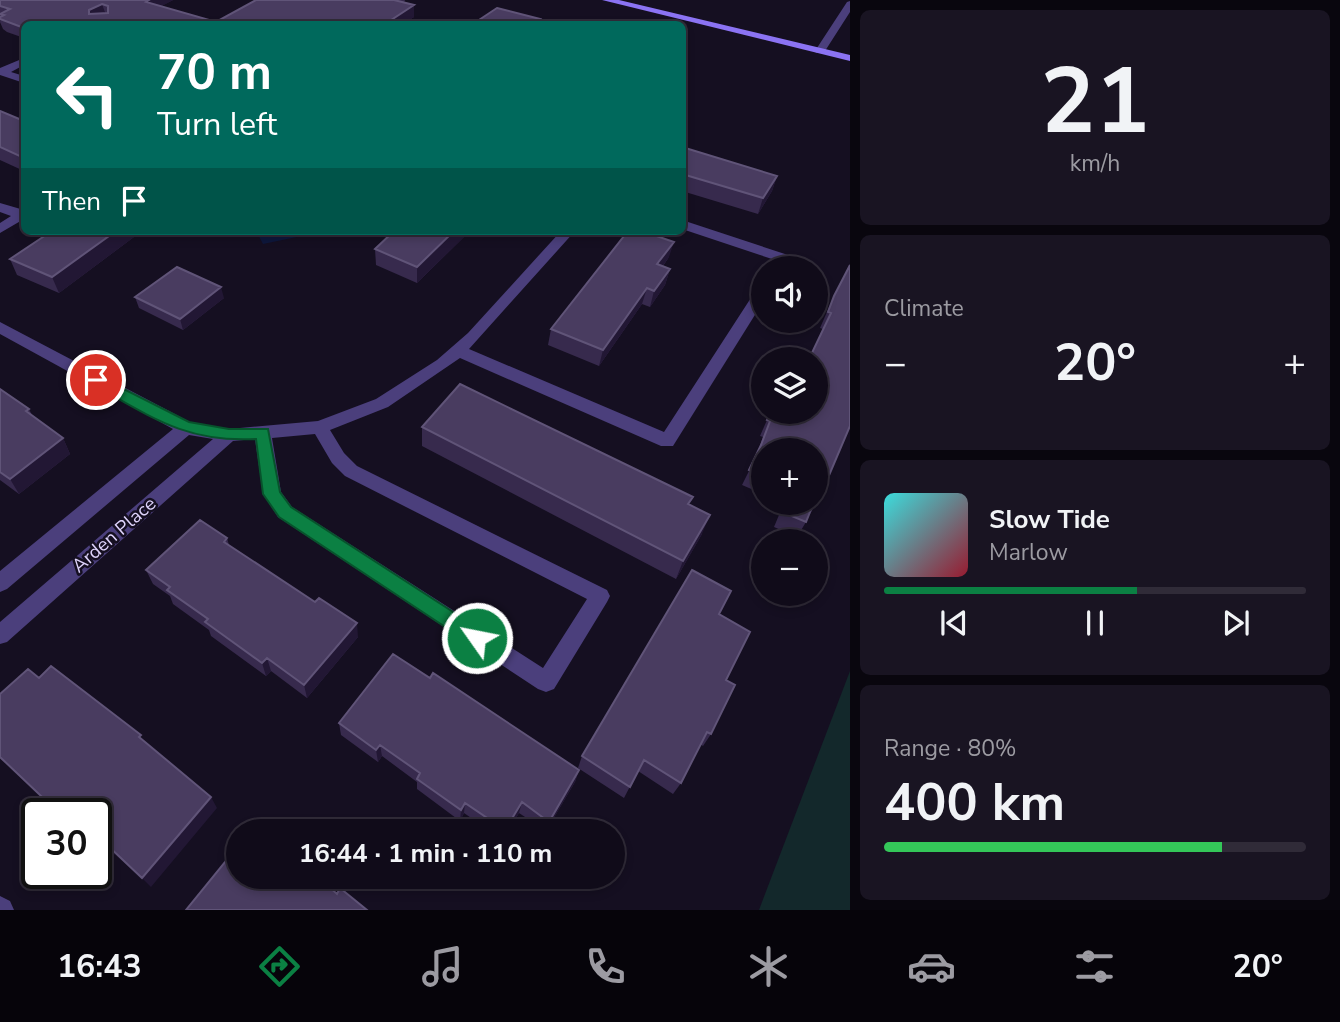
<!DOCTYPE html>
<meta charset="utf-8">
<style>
:root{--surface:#100b19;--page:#191422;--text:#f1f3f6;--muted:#9c9ba2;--line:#302b38;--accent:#0b8043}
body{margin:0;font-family:"Nunito Sans",sans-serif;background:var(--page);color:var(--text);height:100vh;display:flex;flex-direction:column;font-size:26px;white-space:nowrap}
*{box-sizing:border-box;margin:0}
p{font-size:23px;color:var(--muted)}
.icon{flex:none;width:38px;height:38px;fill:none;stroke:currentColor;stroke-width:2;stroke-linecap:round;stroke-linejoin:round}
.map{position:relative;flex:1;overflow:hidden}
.side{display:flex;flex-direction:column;gap:10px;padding:10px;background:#09060e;width:490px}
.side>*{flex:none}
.hud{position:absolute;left:21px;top:21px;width:665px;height:214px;border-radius:10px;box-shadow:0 4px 10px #0003,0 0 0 2px var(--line);background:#00695c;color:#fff;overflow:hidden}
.fabs{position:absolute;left:751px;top:256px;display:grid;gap:14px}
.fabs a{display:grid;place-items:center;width:77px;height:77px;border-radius:50%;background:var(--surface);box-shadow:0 4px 10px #0003,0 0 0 2px var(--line);font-size:35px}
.speed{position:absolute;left:21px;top:798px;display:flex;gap:14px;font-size:35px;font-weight:700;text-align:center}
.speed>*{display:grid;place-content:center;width:91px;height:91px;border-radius:50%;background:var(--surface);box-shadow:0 4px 10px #0003,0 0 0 2px var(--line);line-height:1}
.speed .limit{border:4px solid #111;border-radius:10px;background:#fff;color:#111}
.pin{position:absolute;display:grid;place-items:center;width:60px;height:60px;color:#fff;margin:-30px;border:4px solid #fff;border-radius:50%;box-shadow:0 2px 7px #0007}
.me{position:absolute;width:77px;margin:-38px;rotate:303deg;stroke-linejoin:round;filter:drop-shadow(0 0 5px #0008)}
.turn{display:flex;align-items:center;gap:24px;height:147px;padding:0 21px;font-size:32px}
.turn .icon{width:91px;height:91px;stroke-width:2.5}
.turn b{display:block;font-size:49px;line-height:60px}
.then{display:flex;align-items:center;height:66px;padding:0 21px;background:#0003;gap:14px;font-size:26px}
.big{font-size:52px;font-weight:700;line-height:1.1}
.side .card{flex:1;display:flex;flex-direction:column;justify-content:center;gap:10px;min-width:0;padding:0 24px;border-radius:10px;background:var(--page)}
.side .dial{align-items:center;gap:0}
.dial b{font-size:91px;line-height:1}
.song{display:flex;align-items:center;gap:21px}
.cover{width:84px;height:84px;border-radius:10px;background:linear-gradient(135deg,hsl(180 70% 55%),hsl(350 70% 35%))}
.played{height:7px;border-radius:4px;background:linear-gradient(90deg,var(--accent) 60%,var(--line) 60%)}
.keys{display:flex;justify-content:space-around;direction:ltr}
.heat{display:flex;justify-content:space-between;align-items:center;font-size:38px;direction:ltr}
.charge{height:10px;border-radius:5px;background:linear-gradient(90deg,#34c759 80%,var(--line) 0)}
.trip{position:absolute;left:226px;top:819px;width:399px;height:70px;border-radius:35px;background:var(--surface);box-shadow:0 4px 10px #0003,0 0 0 2px var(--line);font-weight:700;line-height:70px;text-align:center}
.tabs{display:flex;height:112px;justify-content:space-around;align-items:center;background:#06040a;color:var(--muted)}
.tabs .icon{width:49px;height:49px}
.tabs .on{color:var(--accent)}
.tabs b{font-size:32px;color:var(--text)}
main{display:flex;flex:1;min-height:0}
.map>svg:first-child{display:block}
.green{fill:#13282b}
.water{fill:#0e173c}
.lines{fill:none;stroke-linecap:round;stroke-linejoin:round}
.minor{fill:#4b3f7c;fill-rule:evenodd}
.secondary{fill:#8b73f3;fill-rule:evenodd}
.wall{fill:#372a4d}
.shaded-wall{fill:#221734}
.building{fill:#493c60;stroke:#605478;stroke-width:2;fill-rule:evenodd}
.route{fill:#0b8043;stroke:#07532c;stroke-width:2}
.labels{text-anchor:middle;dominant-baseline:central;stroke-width:5;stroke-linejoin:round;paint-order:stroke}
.street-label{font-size:19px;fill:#ded3fb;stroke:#150f21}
</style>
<main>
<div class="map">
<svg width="850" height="910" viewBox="0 0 850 910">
<rect width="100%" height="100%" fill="#150f21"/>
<!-- green -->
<path class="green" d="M850,671V910H759Z"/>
<!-- water -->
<path class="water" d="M256,231H315L316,233L263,244Z"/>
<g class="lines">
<!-- minor -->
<path class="minor" d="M850,1V12L825,51L816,53L815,51L847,2Z
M24,58V65L11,72L24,76V83L0,75V68Z
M0,203L24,210V219L0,233V223L11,216L0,212Z
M682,220L788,255L790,258L784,268H770L775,260L682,229Z
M561,231H575L469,349L664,432L758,287L763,285V302L673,446H661L460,358L388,407L330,430L344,453L357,466L607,590L610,596L607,602L554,689L546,692L538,689L278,517L263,494L255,439L233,441L7,642L0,644V622L213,439L189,435L7,589L0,592V571L173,429L0,334V322L190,422L229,429L318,421L376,399L437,360L468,333ZM315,434L332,463L345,476L587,599L543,668L292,507L281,492L272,438Z
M0,896L10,901L14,910H0Z"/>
<!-- secondary -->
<path class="secondary" d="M602,0H619L850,55V61Z"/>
</g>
<!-- wall -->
<path class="wall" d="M0,0H173L161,6L216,22L256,0H405L404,3L414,17L402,24H24V38L7,32L3,29L0,22L1,16H0Z
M0,111L24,121V171L0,160Z
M682,147L777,176L772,191L758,214L682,191Z
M52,231H142L59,293L17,275L10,259Z
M470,231L417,283L376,265L375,249Z
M669,257L663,266L670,269L665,285L650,307L642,304L599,366L548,345L551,329Z
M834,296L819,499L810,514H809L806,522L797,537L774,527L784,503L783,502H816V450H763V494L742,485L755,459L763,437L760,436L767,420L810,357L823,329L820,328Z
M135,297L224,298L183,330L139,308Z
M0,389L29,409L33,417L63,438L70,454L19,494L0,480Z
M422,427L693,497L689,505L702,534L676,579L422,446Z
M227,538L229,545L358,637L307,698L271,671L266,676L211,636L209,630L173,604L170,596L153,584L146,570Z
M719,614L726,680L711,734L703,746L700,744L681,783L673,794L638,771L624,798L578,768L582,756Z
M430,678L579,770L575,782L546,831L519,813L508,831H490L464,813L460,821L417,789V782L382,756L378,762L341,735L339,723Z"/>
<!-- shaded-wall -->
<path class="shaded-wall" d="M149,0H173L149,13L146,2Z
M102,4L106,15L89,14V10Z
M414,5V17L402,24H385Z
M686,82L683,97L682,86Z
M777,176L772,191L758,214L763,198Z
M116,231H142L59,293L52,277Z
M454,231H470L417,283V267Z
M674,242L669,257L653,280L657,264Z
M670,269L665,285L650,307L654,291Z
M221,287L224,298L183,330L180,319Z
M647,288L642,304L599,366L603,350Z
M63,438L70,454L19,494L10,479Z
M710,515L702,534L676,579L683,561Z
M357,623L358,637L307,698L304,685Z
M267,658L271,671L266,676L262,663Z
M380,745L382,756L378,762L376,750Z
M579,770L575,782L546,831L549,822Z
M211,797L217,808L151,887L142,878Z
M522,802L519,813L508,831H504Z
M465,803L464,813L460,821L461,810Z
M106,844L115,854L110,860L100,851Z"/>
<!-- building -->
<path class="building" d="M0,0H149L146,2L216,22L256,0H394L414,5L385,24H24V28L0,19V17L4,15L0,14L10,9L0,6ZM102,4L108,6V13L89,14V10Z
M497,8L540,19L533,24H473Z
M0,111L24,121V158L0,147Z
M682,147L777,176L763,198L682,174Z
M52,231H116L52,277L10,259Z
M394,231H454L417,267L375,249Z
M628,231H642L674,242L657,264L670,269L654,291L647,288L603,350L551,329Z
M850,265V426L819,499L816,497V499V450H763V475L749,470L761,445L770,421L767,420L772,411H816V359H803L805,355L810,357L831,313L828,312L834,296Z
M177,267L221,287L180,319L135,297Z
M460,384L693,497L688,504L710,515L683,561L422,427Z
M0,389L29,409L26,411L63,438L10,479L0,472Z
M786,502H814L806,522L782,512Z
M200,520L227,538L224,542L315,602L319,598L357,623L304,685L267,658L262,663L205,622L208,619L167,590L170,587L146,570Z
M692,570L731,591L719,614L750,632L726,680L735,685L711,734L707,732L681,783L644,760L630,787L582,756Z
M393,654L430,678L433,673L579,770L549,822L522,802L505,830L465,803L461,810L417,779L420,773L380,745L376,750L339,723Z
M51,666L141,735L139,737L211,797L142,878L106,844L100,851L96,847V814H60L0,757V694L28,669L39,678Z
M257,823L266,831H250Z
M238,846V877H318L337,894L340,888L367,910H186Z"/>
<!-- route -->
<path class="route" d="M96,375L189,422L229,429H268L280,492L291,507L484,632L487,638L484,644L477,646L471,644L279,517L263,494L256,439C185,443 150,416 90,383V376Z"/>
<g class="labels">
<!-- street labels -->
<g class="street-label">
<text transform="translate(114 535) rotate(-41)">Arden Place</text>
</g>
</g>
</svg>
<div class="fabs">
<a><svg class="icon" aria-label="sound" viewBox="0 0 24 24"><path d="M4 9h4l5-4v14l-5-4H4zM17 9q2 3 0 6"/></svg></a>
<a><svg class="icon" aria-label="layers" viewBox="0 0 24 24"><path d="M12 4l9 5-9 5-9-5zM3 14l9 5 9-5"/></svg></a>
<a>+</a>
<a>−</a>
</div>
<div class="speed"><div class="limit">30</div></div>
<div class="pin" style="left:96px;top:380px;background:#d93025"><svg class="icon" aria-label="arrive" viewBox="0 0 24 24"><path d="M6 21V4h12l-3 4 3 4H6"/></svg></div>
<svg class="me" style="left:477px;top:638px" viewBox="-20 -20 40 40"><circle r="17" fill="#0b8043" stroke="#fff" stroke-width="3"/><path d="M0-11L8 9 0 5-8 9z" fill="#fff"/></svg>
<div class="trip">16:44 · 1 min · 110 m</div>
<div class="hud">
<div class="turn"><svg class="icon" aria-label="left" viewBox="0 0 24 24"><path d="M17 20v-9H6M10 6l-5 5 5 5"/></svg><div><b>70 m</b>Turn left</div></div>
<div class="then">Then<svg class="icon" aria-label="arrive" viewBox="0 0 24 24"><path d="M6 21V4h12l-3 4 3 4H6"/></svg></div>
</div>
</div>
<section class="side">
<div class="card dial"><b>21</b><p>km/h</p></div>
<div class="card"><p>Climate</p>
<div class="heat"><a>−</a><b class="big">20°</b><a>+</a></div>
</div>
<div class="card">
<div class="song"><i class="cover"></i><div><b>Slow Tide</b><p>Marlow</p></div></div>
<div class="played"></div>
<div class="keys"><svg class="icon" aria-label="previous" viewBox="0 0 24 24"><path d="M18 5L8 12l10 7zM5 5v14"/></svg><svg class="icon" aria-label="pause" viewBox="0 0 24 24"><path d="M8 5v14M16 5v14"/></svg><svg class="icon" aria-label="next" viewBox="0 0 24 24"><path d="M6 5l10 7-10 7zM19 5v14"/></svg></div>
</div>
<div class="card"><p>Range · 80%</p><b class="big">400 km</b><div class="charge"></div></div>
</section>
</main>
<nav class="tabs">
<b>16:43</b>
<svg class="icon on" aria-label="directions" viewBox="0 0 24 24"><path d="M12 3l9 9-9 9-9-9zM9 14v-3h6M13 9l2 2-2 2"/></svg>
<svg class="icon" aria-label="music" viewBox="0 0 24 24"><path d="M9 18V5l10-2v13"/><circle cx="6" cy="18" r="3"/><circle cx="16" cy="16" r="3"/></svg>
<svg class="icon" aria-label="phone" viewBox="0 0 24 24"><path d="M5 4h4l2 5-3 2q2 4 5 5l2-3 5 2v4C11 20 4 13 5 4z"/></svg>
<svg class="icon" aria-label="climate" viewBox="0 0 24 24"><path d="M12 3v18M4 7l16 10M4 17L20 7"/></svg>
<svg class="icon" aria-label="car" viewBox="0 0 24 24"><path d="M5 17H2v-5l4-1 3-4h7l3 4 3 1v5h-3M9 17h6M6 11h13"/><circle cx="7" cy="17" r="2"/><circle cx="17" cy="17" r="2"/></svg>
<svg class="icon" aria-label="filters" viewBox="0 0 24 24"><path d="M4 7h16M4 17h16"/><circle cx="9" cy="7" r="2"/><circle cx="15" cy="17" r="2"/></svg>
<b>20°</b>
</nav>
